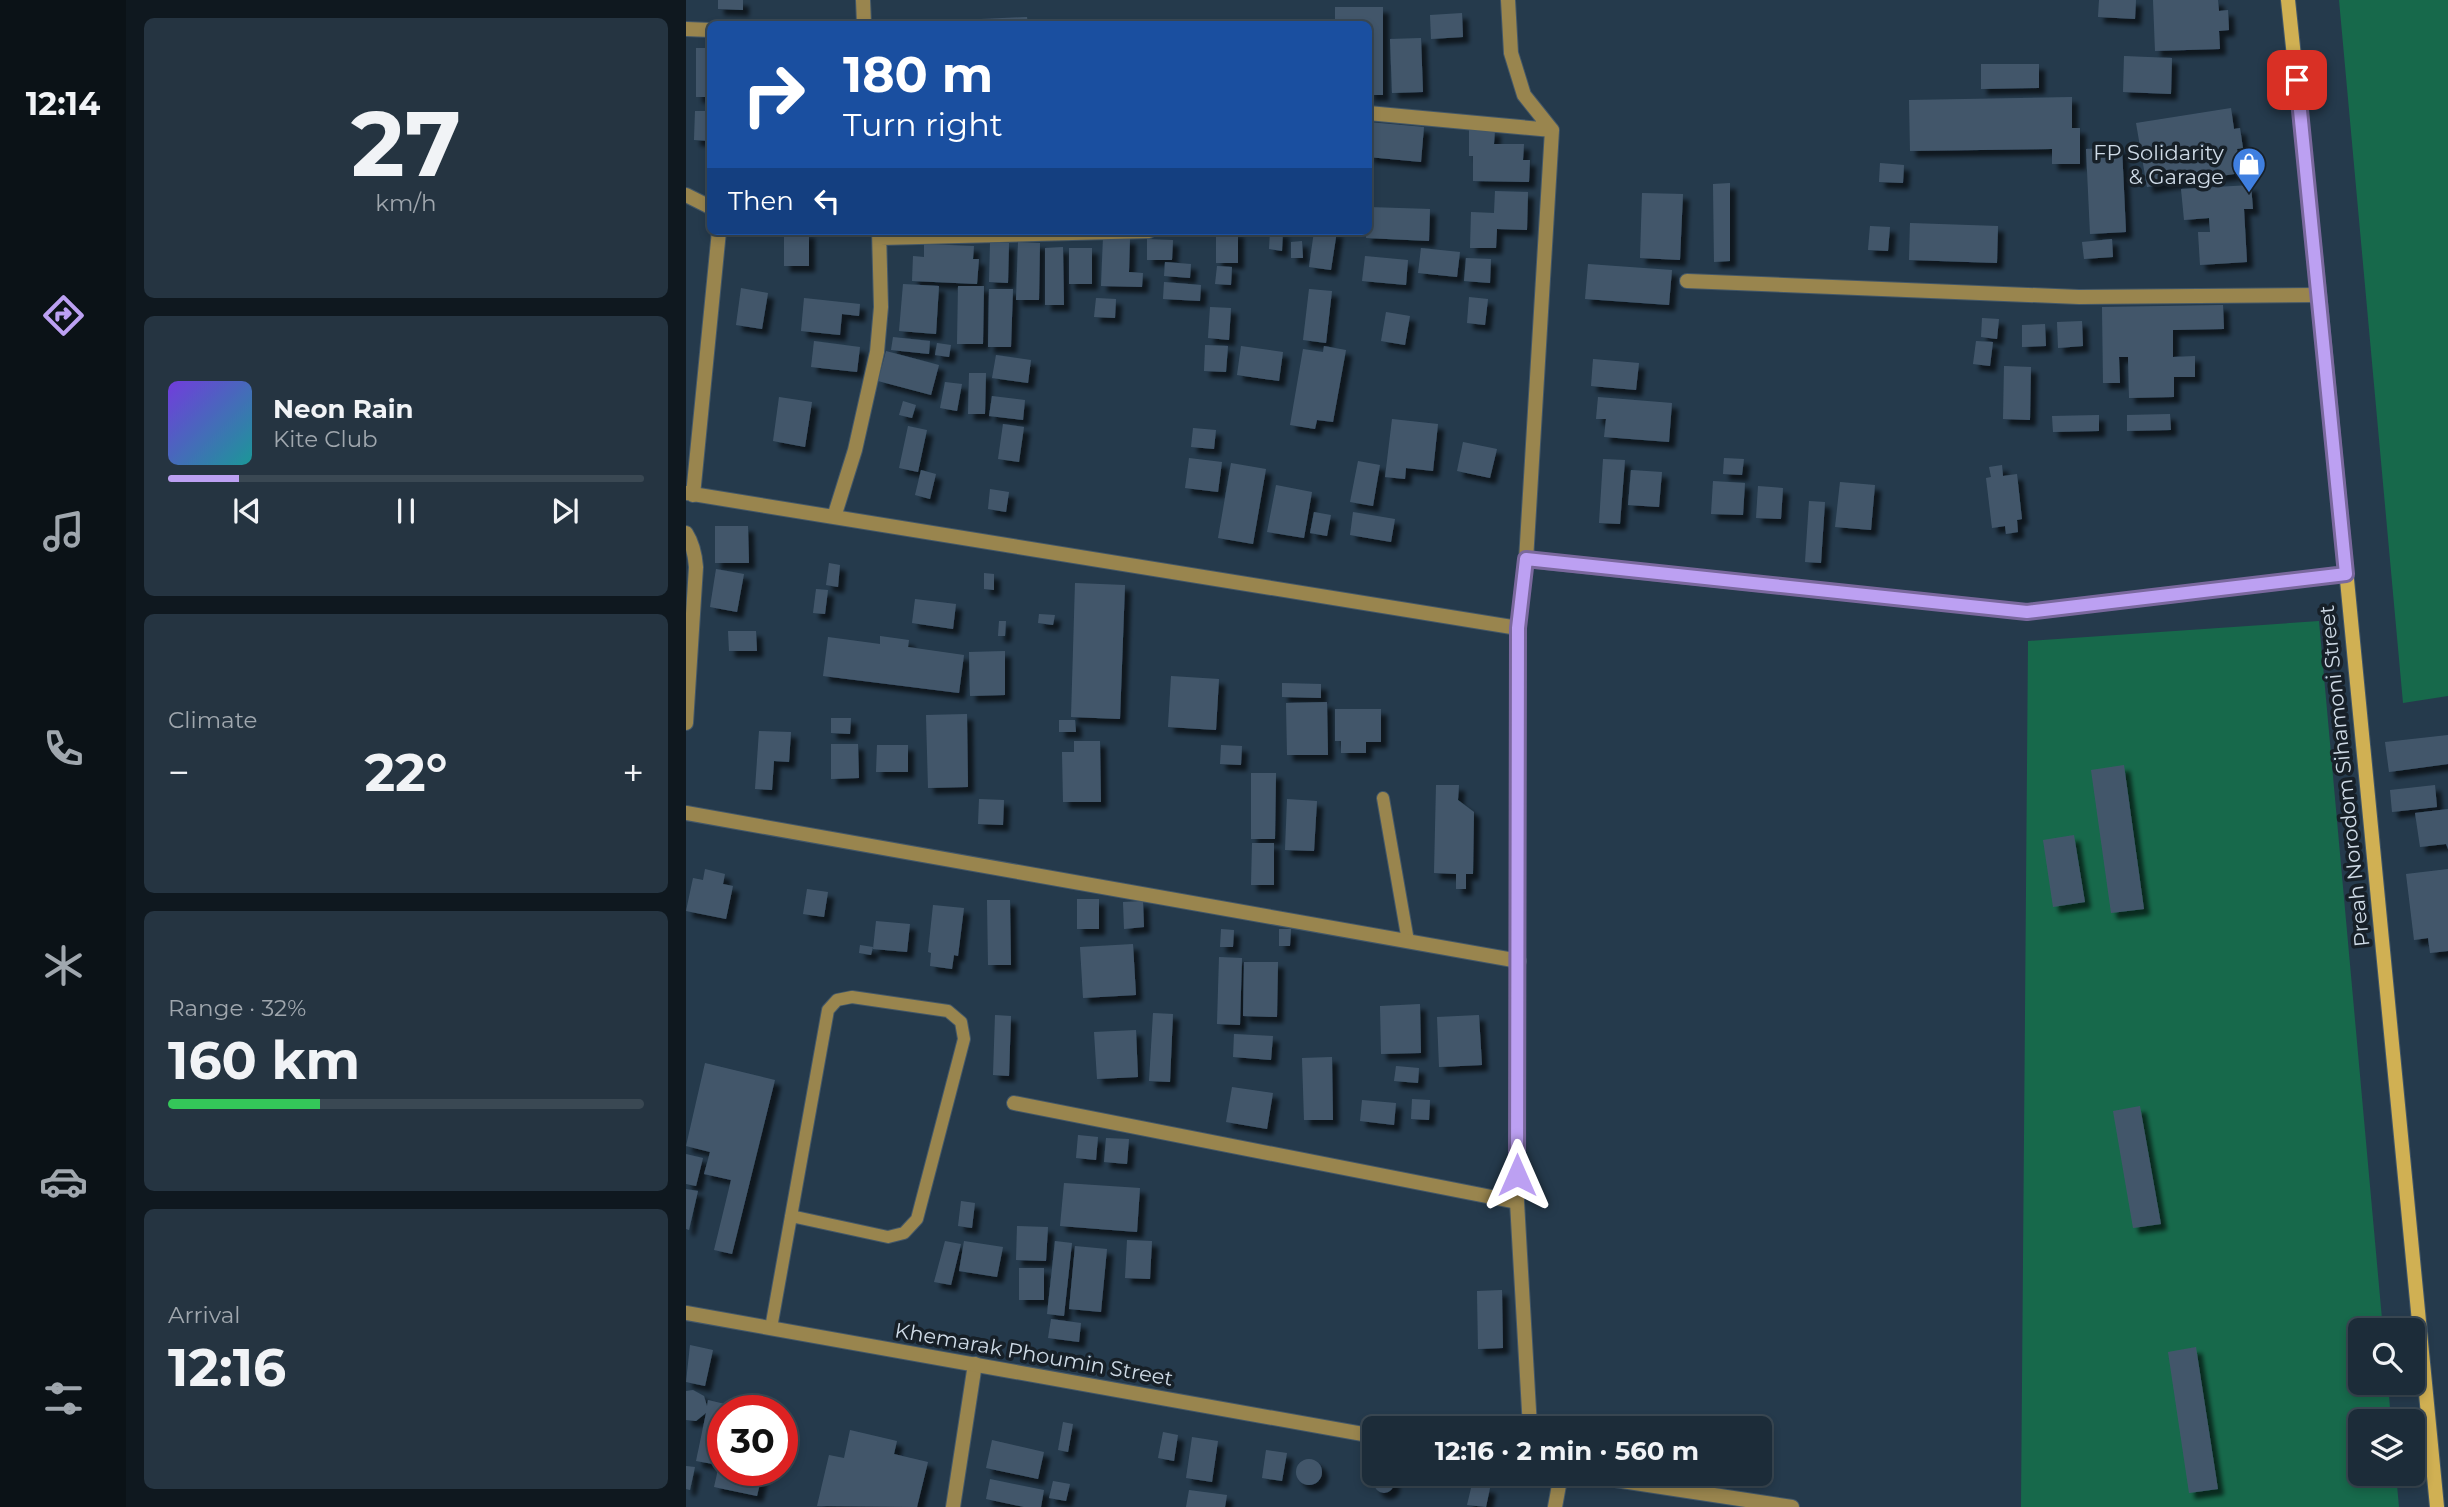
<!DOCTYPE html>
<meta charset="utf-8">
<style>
:root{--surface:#1c2c39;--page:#253441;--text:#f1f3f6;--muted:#a0a7ae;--line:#3a4853;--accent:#bca0f2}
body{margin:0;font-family:Montserrat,sans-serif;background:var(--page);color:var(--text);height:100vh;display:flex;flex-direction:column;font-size:26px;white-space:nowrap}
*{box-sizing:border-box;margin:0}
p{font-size:23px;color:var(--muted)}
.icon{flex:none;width:38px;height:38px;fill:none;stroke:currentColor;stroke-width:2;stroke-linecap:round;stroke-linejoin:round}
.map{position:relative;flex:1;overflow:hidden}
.drawer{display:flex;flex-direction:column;gap:18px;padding:18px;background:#0f181f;width:560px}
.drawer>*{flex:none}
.banner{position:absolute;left:21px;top:21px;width:665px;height:214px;border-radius:10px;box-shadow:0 4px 10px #0003,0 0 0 2px var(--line);background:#1a4fa0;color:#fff;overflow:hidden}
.fabs{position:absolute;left:1662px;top:1318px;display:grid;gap:14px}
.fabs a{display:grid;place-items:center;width:77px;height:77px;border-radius:10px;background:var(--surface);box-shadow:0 4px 10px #0003,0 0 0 2px var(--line);font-size:35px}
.speed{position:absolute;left:21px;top:1395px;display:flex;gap:14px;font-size:35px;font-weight:700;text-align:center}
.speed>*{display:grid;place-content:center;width:91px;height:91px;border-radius:50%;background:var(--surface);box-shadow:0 4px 10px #0003,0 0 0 2px var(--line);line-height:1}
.speed .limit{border:10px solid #d22;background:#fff;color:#111}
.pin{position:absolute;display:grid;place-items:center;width:60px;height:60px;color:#fff;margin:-30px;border-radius:14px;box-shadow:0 4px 10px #0006}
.me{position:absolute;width:77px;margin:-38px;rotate:0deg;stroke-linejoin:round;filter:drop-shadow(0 0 5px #0008)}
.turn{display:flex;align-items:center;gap:24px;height:147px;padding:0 21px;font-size:32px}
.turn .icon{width:91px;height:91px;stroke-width:2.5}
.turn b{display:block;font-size:49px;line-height:60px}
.then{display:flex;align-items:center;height:66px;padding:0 21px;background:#0003;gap:14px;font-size:26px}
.big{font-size:52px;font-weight:700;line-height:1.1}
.drawer .tile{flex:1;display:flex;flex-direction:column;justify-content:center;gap:10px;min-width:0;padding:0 24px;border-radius:10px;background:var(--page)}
.drawer .dial{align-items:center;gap:0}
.dial b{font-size:91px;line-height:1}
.song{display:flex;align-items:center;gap:21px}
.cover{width:84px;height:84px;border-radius:10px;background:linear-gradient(135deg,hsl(260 70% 55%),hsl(180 70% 35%))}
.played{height:7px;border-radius:4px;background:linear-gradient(90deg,var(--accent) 15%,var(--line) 15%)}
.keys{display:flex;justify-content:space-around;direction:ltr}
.heat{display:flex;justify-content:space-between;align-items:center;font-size:38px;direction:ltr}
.charge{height:10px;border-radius:5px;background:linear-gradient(90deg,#34c759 32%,var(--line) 0)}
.trip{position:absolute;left:676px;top:1416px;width:410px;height:70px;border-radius:10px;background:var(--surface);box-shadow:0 4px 10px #0003,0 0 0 2px var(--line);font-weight:700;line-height:70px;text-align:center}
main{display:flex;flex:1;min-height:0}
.tabs{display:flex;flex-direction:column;width:126px;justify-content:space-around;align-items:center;background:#0b1217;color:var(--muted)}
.tabs .icon{width:49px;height:49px}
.tabs .selected{color:var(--accent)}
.tabs b{font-size:32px;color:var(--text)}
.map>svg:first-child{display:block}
.green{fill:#17694b}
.building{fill:#42576b;filter:url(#shadow)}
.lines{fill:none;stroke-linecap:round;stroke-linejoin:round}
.service-casing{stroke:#435768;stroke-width:14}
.minor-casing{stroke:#435768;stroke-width:16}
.tertiary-casing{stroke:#435768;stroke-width:16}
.secondary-casing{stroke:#435768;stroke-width:16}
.service{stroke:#99854e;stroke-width:12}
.minor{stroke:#99854e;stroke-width:14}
.tertiary{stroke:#99854e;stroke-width:14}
.secondary{stroke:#d0b053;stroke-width:14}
.route-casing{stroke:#7a689d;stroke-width:18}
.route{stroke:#bca0f2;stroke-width:12}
.labels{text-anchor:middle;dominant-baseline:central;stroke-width:7;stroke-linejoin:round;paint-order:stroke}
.poi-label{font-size:21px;fill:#cedae6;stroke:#172028;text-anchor:end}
.street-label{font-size:21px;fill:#cedae6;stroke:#172028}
</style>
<main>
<nav class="tabs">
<b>12:14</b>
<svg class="icon selected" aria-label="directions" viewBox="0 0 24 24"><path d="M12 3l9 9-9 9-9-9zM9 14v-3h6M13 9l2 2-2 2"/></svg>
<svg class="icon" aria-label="music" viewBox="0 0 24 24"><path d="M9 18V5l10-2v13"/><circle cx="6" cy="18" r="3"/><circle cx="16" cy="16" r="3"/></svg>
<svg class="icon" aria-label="phone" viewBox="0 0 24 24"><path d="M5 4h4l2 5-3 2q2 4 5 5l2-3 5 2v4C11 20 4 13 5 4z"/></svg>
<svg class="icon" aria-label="climate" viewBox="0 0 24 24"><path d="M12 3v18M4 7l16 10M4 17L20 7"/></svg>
<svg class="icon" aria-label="car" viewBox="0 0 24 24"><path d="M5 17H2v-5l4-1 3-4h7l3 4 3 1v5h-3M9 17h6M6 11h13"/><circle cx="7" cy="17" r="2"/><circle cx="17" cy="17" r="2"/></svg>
<svg class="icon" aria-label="filters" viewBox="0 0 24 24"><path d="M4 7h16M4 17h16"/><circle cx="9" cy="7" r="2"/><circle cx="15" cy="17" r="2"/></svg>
</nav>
<section class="drawer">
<div class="tile dial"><b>27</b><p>km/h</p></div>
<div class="tile">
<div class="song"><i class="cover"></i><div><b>Neon Rain</b><p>Kite Club</p></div></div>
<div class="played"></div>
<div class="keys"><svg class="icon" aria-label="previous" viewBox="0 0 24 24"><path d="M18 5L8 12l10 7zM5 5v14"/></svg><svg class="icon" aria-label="pause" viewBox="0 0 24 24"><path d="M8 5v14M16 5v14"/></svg><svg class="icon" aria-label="next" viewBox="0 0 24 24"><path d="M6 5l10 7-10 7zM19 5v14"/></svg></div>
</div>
<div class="tile"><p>Climate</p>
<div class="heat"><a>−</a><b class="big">22°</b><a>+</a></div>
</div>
<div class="tile"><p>Range · 32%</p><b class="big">160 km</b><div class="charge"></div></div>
<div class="tile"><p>Arrival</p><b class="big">12:16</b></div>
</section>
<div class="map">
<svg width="1762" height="1507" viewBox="0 0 1762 1507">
<defs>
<filter id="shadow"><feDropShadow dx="6" dy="6" stdDeviation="2" flood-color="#0009"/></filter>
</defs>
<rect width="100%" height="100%" fill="#253a4c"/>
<!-- green -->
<path class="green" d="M1653,0H1762V696L1717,703Z
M1633,621L1697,1330H1675V1382L1702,1383L1705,1421H1675V1474H1710L1713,1507H1335L1342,641Z"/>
<!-- building -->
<path class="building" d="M32,0H57V10L32,9Z
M1413,0H1450L1449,19L1412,17Z
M1467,0H1532L1533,11L1542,10L1543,30L1533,31L1534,49L1469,51Z
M649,7H697V95H682V24H649Z
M776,13L777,37L745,39L744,15Z
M341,17L342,24H273V20Z
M735,38L737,92L706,93L704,39Z
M10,48H24V97H10Z
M1438,56L1486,58L1485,94L1437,92Z
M1295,64H1353V88L1295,89Z
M1386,97V128H1394V164H1366V149L1224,151L1223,100Z
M1545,108L1548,129L1554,128L1557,148L1551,149L1555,173L1461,187L1450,123Z
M9,111H24V141L8,140Z
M682,122L738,127L735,162L682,157Z
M783,130H809L808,144H838L837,160H844L843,182L787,181V156H783Z
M20,145H24V172H20Z
M1436,147L1440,232L1404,234L1400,149Z
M1194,163L1218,165L1217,183L1193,182Z
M1044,183V261L1028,262L1027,184Z
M1565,185L1567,209H1558L1561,262L1514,265L1512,232H1524L1523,218L1498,220L1495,189Z
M809,191L842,192L841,230L811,229L810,248H784L785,212L808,213Z
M956,193L997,194L994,260L954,258Z
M682,207L744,209L743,241L680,238V231H682Z
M1224,223L1312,226L1311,263L1223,260Z
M1184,226L1204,227L1202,251L1182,250Z
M530,231H552V263H530Z
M584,231H597L596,251L583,249Z
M628,231H651L645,270L623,267Z
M98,232H123V266H98Z
M417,237L444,238L443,272L457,273L456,287L415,286Z
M461,239L487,240L486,260H461Z
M1426,239L1427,257L1398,259L1396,242Z
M616,241L617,258H605V242Z
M332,242L354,243L353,300H330Z
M304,243H323L322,283L303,282Z
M238,244L288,246L287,259H293L291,284L226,281L227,256L238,257Z
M377,247L378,305H359V248Z
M383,248H406V284H383Z
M735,248L774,252L771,277L732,273Z
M679,256L722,260L720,285L676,281Z
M780,258L805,259L804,283L778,281Z
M479,262L505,264L504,278L478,276Z
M902,264L986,270L983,305L899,299Z
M531,266L546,267L545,285L529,284Z
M478,282L515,285L514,301L477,299Z
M217,284L253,286L250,334L213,331Z
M272,286H298L297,344H271Z
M55,288L82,293L76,329L50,325Z
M303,289H327L325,347H302Z
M623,289L646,291L640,343L617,340Z
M783,297L802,299L799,325L781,323Z
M118,298L174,304L173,316L156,314L154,335L115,331Z
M410,298L430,299L429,318L408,317Z
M1537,305L1538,329L1487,330V357L1509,356V377H1488V397L1443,398L1442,357H1433L1434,383H1417L1416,307Z
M524,307L545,308L543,340L522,338Z
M700,312L724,316L719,345L695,341Z
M1296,318L1313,319L1311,339L1295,337Z
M1396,321L1397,346L1372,348L1371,322Z
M1359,324L1360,346L1336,347V325Z
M207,337L244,341L243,354L205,350Z
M128,341L174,347L171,372L125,367Z
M1290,341L1307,342L1304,366L1287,364Z
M251,343L265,345L263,357L249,355Z
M519,345L542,346L540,372L518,371Z
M555,346L597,352L593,381L551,375Z
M638,346L660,350L647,422L631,420L629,429L604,425L617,349L637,352Z
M200,351L253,365L245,395L192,381Z
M310,355L345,360L342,383L306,378Z
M907,359L953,363L950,390L905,386Z
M1318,366L1345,367L1344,420L1317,419Z
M283,373H300L299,414H282Z
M259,382L276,384L271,411L254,408Z
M306,396L339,400L337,420L303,416Z
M93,397L126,402L119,447L87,441Z
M912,397L986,403L983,442L918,437L920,419H910Z
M217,401L230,405L226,418L213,415Z
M1484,414L1485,430L1441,431V415Z
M1413,415V431L1367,432L1366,416Z
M706,419L752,424L747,471L720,468L719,479L699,477Z
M317,424L338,427L333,462L312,459Z
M222,426L241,430L232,472L213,468Z
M507,428L530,430L528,449L505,447Z
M777,442L811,449L804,478L771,471Z
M503,458L536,462L532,492L499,488Z
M1038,458L1058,459L1056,475L1037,474Z
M917,459L939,460L934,524L913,523Z
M672,461L694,465L687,506L664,502Z
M545,463L580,469L567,544L532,538Z
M1316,465L1317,476L1331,474L1336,519L1331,520L1332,532L1320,534L1319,526L1306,528L1300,478L1305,477L1303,467Z
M235,470L250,474L244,499L229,495Z
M945,470L976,472L973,507L942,505Z
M1027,481L1059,483L1057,515L1025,514Z
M1154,482L1189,485L1185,530L1149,527Z
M590,485L626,492L618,538L581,532Z
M1072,486L1097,488L1095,519L1070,518Z
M304,489L323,492L320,512L302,509Z
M1123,501L1139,502L1135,563L1119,562Z
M628,512L645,515L641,536L624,533Z
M667,512L709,519L705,542L664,535Z
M29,526H62L63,563H29Z
M143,563L154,565L152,587L140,585Z
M30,569L58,574L51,612L24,607Z
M298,573L308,574V590L298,589Z
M389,583L439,585L434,719L385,717Z
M130,589L142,590L139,614L127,613Z
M229,599L270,604L267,629L226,623Z
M353,614L369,615L367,625L352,623Z
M313,621H320L319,636H312Z
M42,631H70L71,651H43Z
M194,636L223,640L222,647L278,655L273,693L137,676L142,637L194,644Z
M319,651V695L284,696L283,652Z
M485,676L533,679L530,730L482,727Z
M596,683L635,684V698L596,697Z
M641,702L642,755H601L600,703Z
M649,709H695V742H680V753H655V741H649Z
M281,714L282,787L242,788L240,715Z
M145,718H165L164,734L145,733Z
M373,720H389L390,732H373Z
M73,731L105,732L103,762L88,761L86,790L69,789Z
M1762,735V764L1703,772L1699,742Z
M388,741H414L415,802H377L376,752H388Z
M145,744H172L173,778L145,779Z
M191,745H222V772H190Z
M535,745L556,746L555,765L534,764Z
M1438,765L1458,909L1425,913L1405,770Z
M565,773H590L589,839H565Z
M750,785H773L772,800L788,812L787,874H780V889H770V874L748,873Z
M1749,785L1751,807L1706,812L1704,790Z
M293,799L318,800L317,825L292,824Z
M601,799L631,801L628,851L599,850Z
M1762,809V849L1760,844L1734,847L1729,813Z
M1388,835L1399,902L1367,907L1357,840Z
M566,843H588V885H565Z
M19,869L39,874L37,884L47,886L40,919L0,911L7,878L17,880Z
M1762,869V951L1744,953L1742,938L1728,940L1720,874Z
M121,889L142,892L138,917L117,914Z
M391,899H413V929H391Z
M301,900H324L325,965H302Z
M457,901L458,927L438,929L437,902Z
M247,905L278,908L272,956L268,955L266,969L244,966L245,953L242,952Z
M190,921L224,924L221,952L187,949Z
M535,929L548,930L547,947H534Z
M593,929H605L604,946H593Z
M447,944L450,995L397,998L394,947Z
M174,945L187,947L185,955L173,953Z
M533,957L556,958L554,1025L531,1024Z
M558,962H592L591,1017L557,1016Z
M734,1004L735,1053L695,1054L694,1006Z
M467,1013L487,1014L484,1082L463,1081Z
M309,1015L325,1016L323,1076L307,1075Z
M793,1015L796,1065L753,1067L751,1017Z
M450,1030L452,1077L411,1079L408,1032Z
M548,1034L587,1036L585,1060L547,1057Z
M646,1057L647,1120H618L616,1058Z
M19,1063L89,1080L46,1254L28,1250L45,1180L18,1174L24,1152L0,1146Z
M710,1066L733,1068L732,1083L708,1081Z
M546,1087L587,1093L581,1129L540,1122Z
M726,1099L744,1100L743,1120L725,1119Z
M676,1100L710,1103L708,1125L674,1121Z
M1454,1106L1475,1224L1447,1228L1427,1111Z
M392,1135L412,1137L410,1160L390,1158Z
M420,1138L443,1139L441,1164L418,1162Z
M0,1154L17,1158L10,1186L0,1184Z
M378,1183L454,1188L451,1232L374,1226Z
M0,1189L12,1191L3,1230L0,1229Z
M275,1201L289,1203L286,1228L272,1226Z
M331,1226L362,1227L360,1261L330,1260Z
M441,1240L466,1241L464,1279L439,1278Z
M259,1241L275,1244L265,1285L248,1282Z
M278,1241L317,1247L311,1277L273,1271Z
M369,1241L386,1243L378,1316L361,1314Z
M389,1246L421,1249L415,1312L383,1309Z
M333,1268H358V1300H333Z
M816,1290L817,1348L792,1349L791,1291Z
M365,1319L395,1323L393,1342L362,1338Z
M4,1345L27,1350L19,1386L0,1382Z
M1510,1347L1532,1489L1503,1493L1482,1352Z
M7,1390L18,1396L21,1406L22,1400L39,1404L27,1464L10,1461L20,1413L10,1421L0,1420V1391Z
M377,1422L387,1424L382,1452L372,1450Z
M164,1430L211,1441L208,1454L242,1462L231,1507L131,1506L143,1455L158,1458Z
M477,1432L492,1435L488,1461L472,1458Z
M506,1437L532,1441L526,1482L500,1478Z
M306,1440L358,1452L352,1479L300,1468Z
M580,1450L601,1453L596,1481L576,1478Z
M36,1452L37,1470H53L76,1475L71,1496L28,1487Z
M610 1472a13 13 0 1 1 26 0a13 13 0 1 1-26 0Z
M0,1466L9,1467L4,1490L0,1489Z
M688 1483a10 10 0 1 1 20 0a10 10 0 1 1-20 0Z
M304,1479L358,1490L355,1507H338L300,1499Z
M367,1481L384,1484L380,1501L363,1498Z
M786,1484L804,1488L800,1507L781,1505Z
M503,1490L541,1495L539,1507H500Z"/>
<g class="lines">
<!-- service casing -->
<g class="service-casing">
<path id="service" d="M697,798L722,941
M85,1328L142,1010L151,1000L166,997L262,1011L275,1022L278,1039L231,1219L218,1233L202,1237L105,1216"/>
</g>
<!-- minor casing -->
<g class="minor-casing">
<path id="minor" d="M177,0L178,24
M822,0L825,53L838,95L866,130L840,560L832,628L831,1202L844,1428
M0,29L24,30
M682,113L866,130
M0,195L24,207
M194,238L463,231
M1001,281L1393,297L1633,295
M0,493L832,628
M7,495L33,231
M148,517L169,450L191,352L195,307L193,231
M0,533C7,544 9,554 10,567L0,723
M840,560L1341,612L1660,574
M0,813L833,961
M328,1103L831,1202
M267,1507L289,1364
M869,1507L875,1474"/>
</g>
<!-- tertiary casing -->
<g class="tertiary-casing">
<path id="tertiary" d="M0,1313L688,1436
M890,1474L1106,1507"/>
</g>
<!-- secondary casing -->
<g class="secondary-casing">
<path id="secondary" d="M1602,0L1635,312L1751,1507"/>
</g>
<!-- service -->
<use href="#service" class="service"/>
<!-- minor -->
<use href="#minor" class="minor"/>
<!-- tertiary -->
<use href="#tertiary" class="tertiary"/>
<!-- secondary -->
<use href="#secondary" class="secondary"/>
</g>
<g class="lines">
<!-- route casing -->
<g class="route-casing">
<path id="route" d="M831,1175L832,628L840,559L1341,612L1660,574L1611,80"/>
</g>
<!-- route -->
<use href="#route" class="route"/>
</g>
<!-- icons -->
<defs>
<g id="shop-pin" transform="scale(1.75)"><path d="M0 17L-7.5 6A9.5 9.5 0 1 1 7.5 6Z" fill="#3f7fe0" stroke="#172028"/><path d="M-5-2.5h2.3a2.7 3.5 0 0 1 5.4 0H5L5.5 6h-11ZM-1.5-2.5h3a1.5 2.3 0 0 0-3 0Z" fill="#fff"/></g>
</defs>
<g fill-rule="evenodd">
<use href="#shop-pin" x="1563" y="164"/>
</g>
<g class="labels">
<!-- poi labels -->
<g class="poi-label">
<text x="1538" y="152">FP Solidarity<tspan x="1538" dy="24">&amp; Garage</tspan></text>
</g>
<!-- street labels -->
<g class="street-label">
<text transform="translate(1658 776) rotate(-96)">Preah Norodom Sihamoni Street</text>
<text transform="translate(348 1354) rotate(10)">Khemarak Phoumin Street</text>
</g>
</g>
</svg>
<div class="fabs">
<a><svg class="icon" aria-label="search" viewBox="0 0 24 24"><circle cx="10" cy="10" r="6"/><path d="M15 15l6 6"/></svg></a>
<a><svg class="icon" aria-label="layers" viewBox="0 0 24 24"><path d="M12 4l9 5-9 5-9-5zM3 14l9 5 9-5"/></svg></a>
</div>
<div class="speed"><div class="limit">30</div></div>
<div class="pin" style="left:1611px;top:80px;background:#d93025"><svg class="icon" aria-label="arrive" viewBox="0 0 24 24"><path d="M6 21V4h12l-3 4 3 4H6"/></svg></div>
<svg class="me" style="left:831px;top:1175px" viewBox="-20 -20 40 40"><path d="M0-17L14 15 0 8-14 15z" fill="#bca0f2" stroke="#fff" stroke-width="4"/></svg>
<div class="trip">12:16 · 2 min · 560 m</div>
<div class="banner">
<div class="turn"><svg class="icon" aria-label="right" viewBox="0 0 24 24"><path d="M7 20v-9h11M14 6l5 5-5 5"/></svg><div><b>180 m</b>Turn right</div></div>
<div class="then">Then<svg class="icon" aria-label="left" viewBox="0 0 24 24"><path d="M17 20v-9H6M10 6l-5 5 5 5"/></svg></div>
</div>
</div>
</main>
